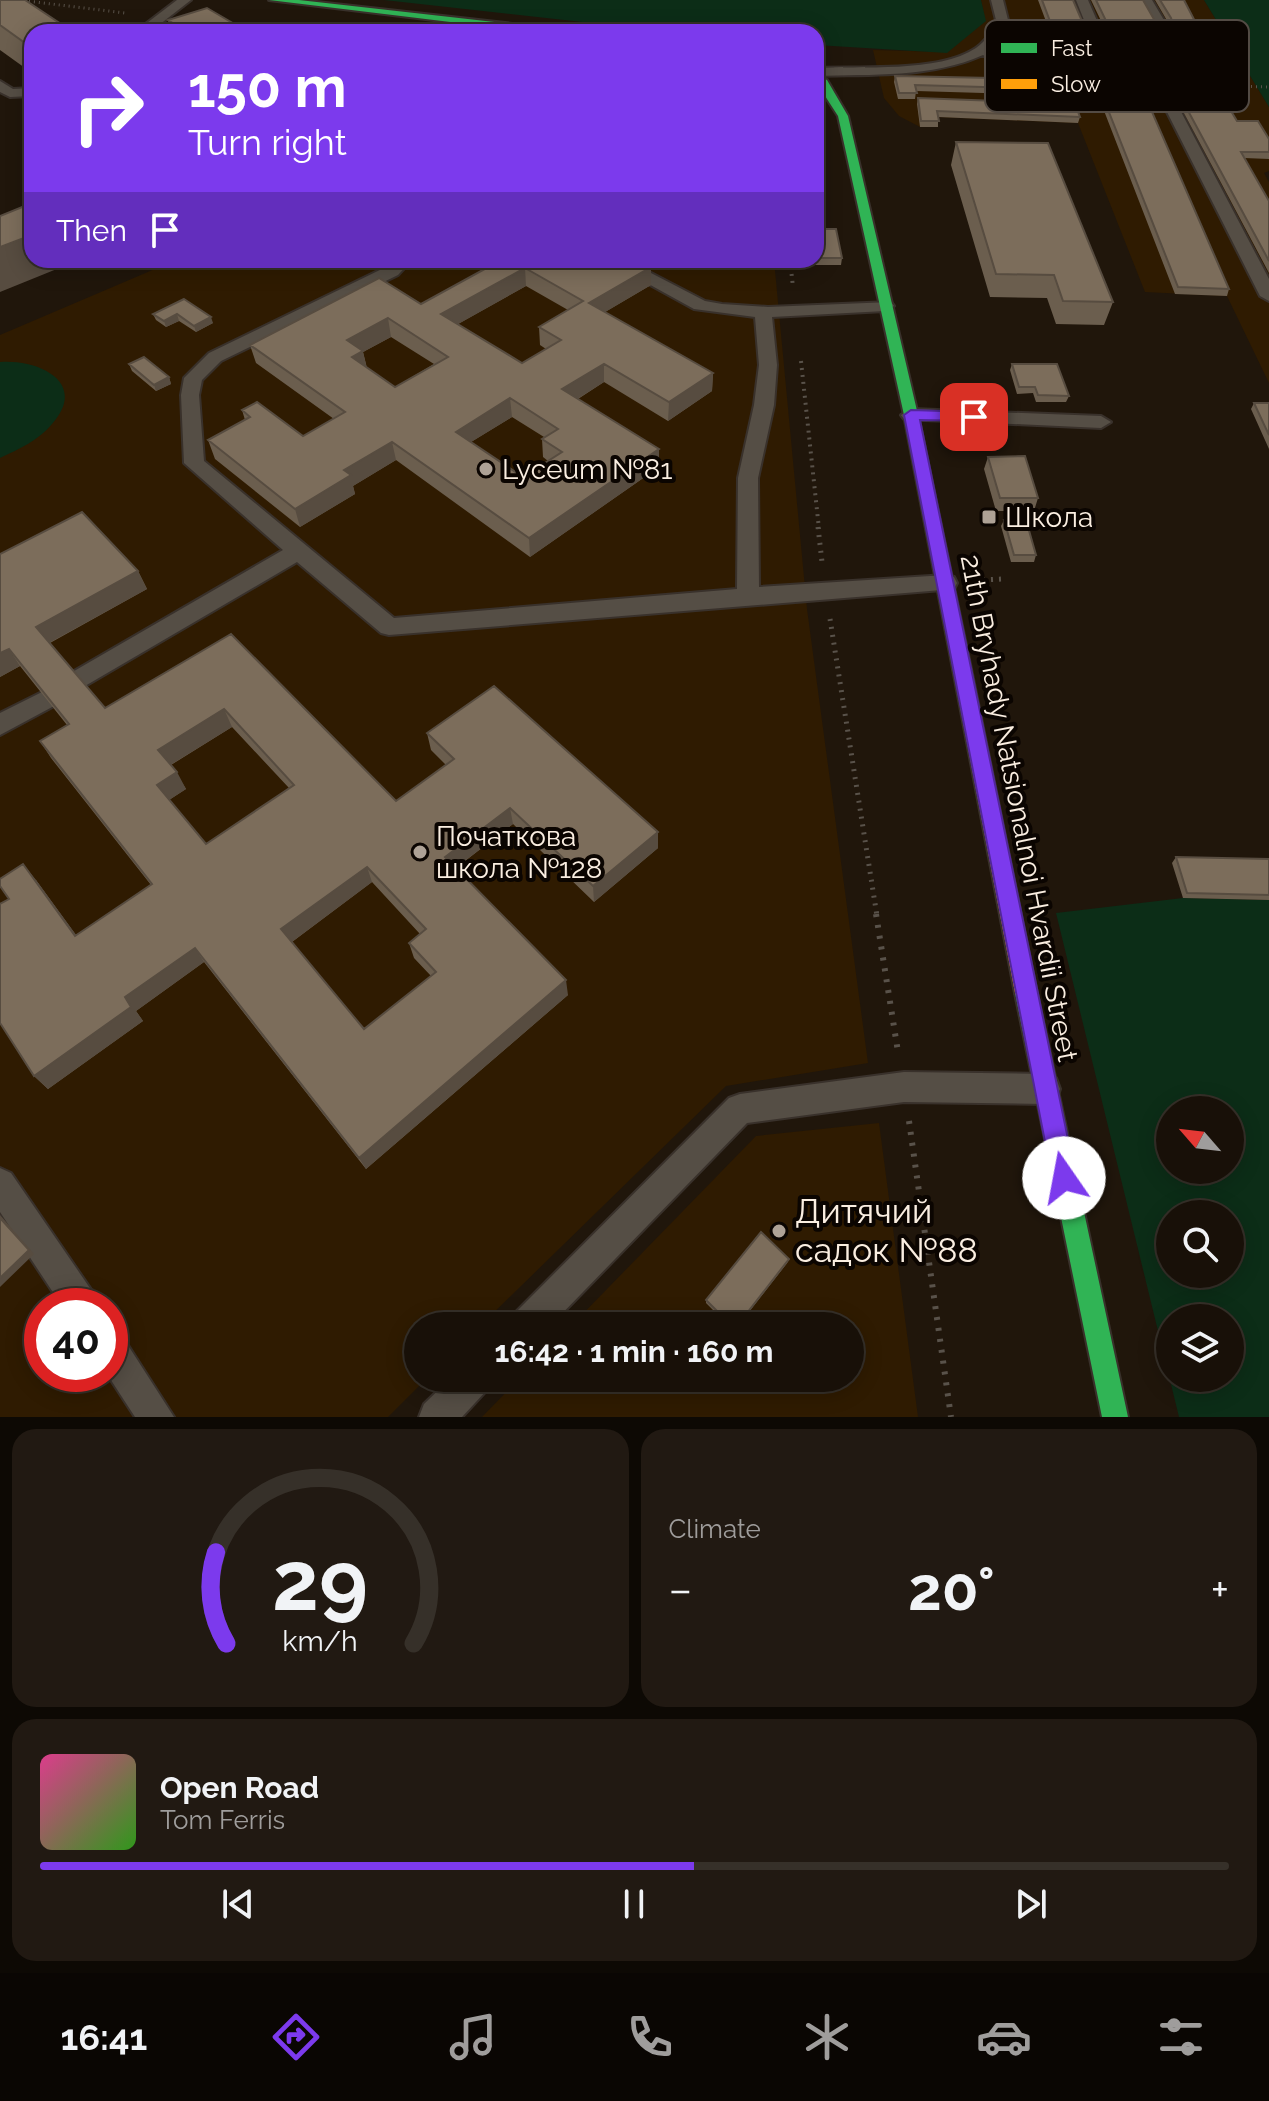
<!DOCTYPE html>
<meta charset="utf-8">
<style>
:root{--surface:#181008;--page:#211912;--text:#f1f3f6;--muted:#9f9d9c;--line:#363029;--accent:#7c3aed}
body{margin:0;font-family:Raleway,sans-serif;background:var(--page);color:var(--text);height:100vh;display:flex;flex-direction:column;font-size:30px;white-space:nowrap}
*{box-sizing:border-box;margin:0}
p{font-size:26px;color:var(--muted)}
.icon{flex:none;width:44px;height:44px;fill:none;stroke:currentColor;stroke-width:2;stroke-linecap:round;stroke-linejoin:round}
.map{position:relative;height:1417px;overflow:hidden}
.drawer{display:flex;flex-direction:column;gap:12px;padding:12px;background:#0d0904;flex:1}
.drawer>*{flex:none}
.top-card{position:absolute;left:24px;top:24px;width:800px;height:244px;border-radius:24px;box-shadow:0 4px 20px #0003,0 0 0 2px var(--line);background:#7c3aed;color:#fff;overflow:hidden}
.needle{width:52px;rotate:298deg}
.buttons{position:absolute;left:1156px;top:1096px;display:grid;gap:16px}
.buttons a{display:grid;place-items:center;width:88px;height:88px;border-radius:50%;background:var(--surface);box-shadow:0 4px 20px #0003,0 0 0 2px var(--line);font-size:40px}
.speed{position:absolute;left:24px;top:1288px;display:flex;gap:16px;font-size:40px;font-weight:700;text-align:center}
.speed>*{display:grid;place-content:center;width:104px;height:104px;border-radius:50%;background:var(--surface);box-shadow:0 4px 20px #0003,0 0 0 2px var(--line);line-height:1}
.speed .limit{border:12px solid #d22;background:#fff;color:#111}
.pin{position:absolute;display:grid;place-items:center;width:68px;height:68px;color:#fff;margin:-34px;border-radius:16px;box-shadow:0 4px 12px #0006}
.me{position:absolute;width:88px;margin:-44px;rotate:348deg;stroke-linejoin:round;filter:drop-shadow(0 0 6px #0008)}
.turn{display:flex;align-items:center;gap:28px;height:168px;padding:0 32px;font-size:36px}
.turn .icon{width:104px;height:104px;stroke-width:2.5}
.turn b{display:block;font-size:56px;line-height:68px}
.then{display:flex;align-items:center;height:76px;padding:0 32px;background:#0003;gap:16px;font-size:30px}
.big{font-size:60px;font-weight:700;line-height:1.1}
.drawer .card{flex:1;display:flex;flex-direction:column;justify-content:center;gap:12px;min-width:0;padding:0 28px;border-radius:24px;background:var(--page)}
.drawer .dial{align-items:center;gap:0}
.dial svg{height:208px;overflow:visible;fill:none;stroke:var(--line);stroke-width:7;stroke-linecap:round;text-anchor:middle}
.dial text{fill:var(--text);stroke:none}
.song{display:flex;align-items:center;gap:24px}
.cover{width:96px;height:96px;border-radius:12px;background:linear-gradient(135deg,hsl(330 70% 55%),hsl(110 70% 35%))}
.played{height:8px;border-radius:4px;background:linear-gradient(90deg,var(--accent) 55%,var(--line) 55%)}
.keys{display:flex;justify-content:space-around;direction:ltr}
.heat{display:flex;justify-content:space-between;align-items:center;font-size:44px;direction:ltr}
.drawer .tiles{flex:1;display:grid;gap:12px;grid-template-columns:1fr 1fr}
.card:last-child{grid-column:span 2}
.trip{position:absolute;left:404px;top:1312px;width:460px;height:80px;border-radius:40px;background:var(--surface);box-shadow:0 4px 20px #0003,0 0 0 2px var(--line);font-weight:700;line-height:80px;text-align:center}
.dock{display:flex;height:128px;justify-content:space-around;align-items:center;background:#0a0603;color:var(--muted)}
.dock .icon{width:56px;height:56px}
.dock .active{color:var(--accent)}
.dock b{font-size:36px;color:var(--text)}
.map>svg:first-child{display:block}
.built{fill:#2f1b01;fill-rule:evenodd}
.green{fill:#0c2d17;fill-rule:evenodd}
.lines{fill:none;stroke-linecap:round;stroke-linejoin:round}
.lane-casing{stroke:#39312b;stroke-width:4}
.fast-casing{stroke:#39312b;stroke-width:4}
.slow-casing{stroke:#39312b;stroke-width:4}
.path-far3{stroke:#59524a;stroke-width:3;stroke-dasharray:1 4;stroke-linecap:butt}
.path-far2{stroke:#59524a;stroke-width:4;stroke-dasharray:2 5;stroke-linecap:butt}
.path-far1{stroke:#59524a;stroke-width:5;stroke-dasharray:2 6;stroke-linecap:butt}
.path{stroke:#59524a;stroke-width:6;stroke-dasharray:3 8;stroke-linecap:butt}
.lane{fill:#554e45;fill-rule:evenodd}
.fast{fill:#30b455;fill-rule:evenodd}
.slow{fill:#ff9f0a;fill-rule:evenodd}
.wall{fill:#6b5e4e;fill-rule:evenodd}
.shaded-wall{fill:#574c40}
.building{fill:#7c6d5b;stroke:#574c40;stroke-width:2;fill-rule:evenodd}
.route{fill:#7c3aed;stroke:#51269a;stroke-width:2}
.poi-dot{fill:#aea296;stroke:#0b0501;stroke-width:3}
.labels{text-anchor:middle;dominant-baseline:central;stroke-width:8;stroke-linejoin:round;paint-order:stroke}
.poi-label{font-size:28px;fill:#faeee1;stroke:#0b0501;text-anchor:start}
.street-label{font-size:28px;fill:#faeee1;stroke:#0b0501}
.near-poi-label{font-size:34px;fill:#faeee1;stroke:#0b0501;text-anchor:start}
.key{fill:#0b0501;stroke:#534b44;stroke-width:2}
.key-label{font-size:22px;fill:#faeee1}
</style>
<div class="map">
<svg width="1269" height="1417" viewBox="0 0 1269 1417">
<rect width="100%" height="100%" fill="#20160b"/>
<!-- built -->
<path class="built" d="M981,0H1204L1269,107V171L1264,173L1269,182V383L1227,296L1145,292L1078,123L936,117L938,127H920L899,116L884,98L873,50L947,52L985,21Z
M176,260H774L807,609L868,1063L726,1086L480,1326H418V1378H427L388,1417H0V335ZM42,1306H110V1374H42Z
M879,1123L918,1417H482L520,1378H850V1326H571L756,1136Z"/>
<!-- green -->
<path class="green" d="M384,0H981L986,21L947,53L816,45V32H672Z
M1204,0H1269V107Z
M0,362C38,359 89,382 52,424C39,440 19,449 0,458Z
M1183,898L1269,900V1417H1179L1056,913ZM1170,1110H1230V1170H1170ZM1170,1214H1230V1274H1170ZM1170,1318H1230V1378H1170Z"/>
<g class="lines">
<!-- lane casing -->
<g class="lane-casing">
<path id="lane" d="M177,0H191L150,32H135Z
M991,0H1003L1009,24L991,49L1017,61L1100,60L1076,0H1088L1114,60H1146L1153,56L1155,27L1140,0H1152L1168,27L1165,61L1148,68L1031,69L1074,95L1158,96L1178,106L1269,279V301L1260,296L1167,112L1155,104L1066,102L983,55C932,78 871,74 816,76V68C860,66 939,73 976,48C985,42 991,32 997,24Z
M0,81L13,89L32,88V96L10,97L0,92Z
M394,260H412L398,275L221,361L202,380L199,395L204,461L394,618L737,589L738,478L754,405L759,365L755,317L694,309L605,260H626L705,301L722,304L768,307L891,302L894,306L885,311L772,317L777,365L774,405L758,478L759,587L946,575L954,577L957,583L954,589L389,635L381,633L297,562L85,686L77,689L69,686L65,680L69,674L283,550L184,463L181,395L184,378L209,353L386,267Z
M911,409L1101,416L1111,422L1101,428L904,419L901,415Z
M46,690L54,692L58,699L54,706L0,735V713Z
M904,1072L1045,1074L1056,1078L1060,1089L1056,1100L1045,1104L904,1102L747,1123L550,1326H509L514,1314L729,1098L740,1094Z
M0,1168L11,1173L94,1294L99,1306H62L0,1212Z
M110,1331L122,1336L174,1417H135L107,1374H110Z
M451,1378H492L487,1390L462,1417H419L424,1404Z"/>
</g>
<!-- fast casing -->
<g class="fast-casing">
<path id="fast" d="M269,0H299L558,29L563,32H532Z
M816,74L827,80L848,116L918,415L971,669L962,676L953,669L904,415L838,116L816,82Z
M1026,983L1034,986L1037,993L1128,1417H1102L1015,993L1018,986Z"/>
</g>
<!-- slow casing -->
<g class="slow-casing">
<path id="slow" d="M962,662L971,669L1037,993L1034,1000L1026,1003L1018,1000L1015,993L953,669Z"/>
</g>
<!-- path-far3 -->
<path class="path-far3" d="M19,0L125,13
M230,25L264,29
M1186,85L1269,87"/>
<!-- path-far2 -->
<path class="path-far2" d="M790,260L793,287
M801,361L819,529"/>
<!-- path-far1 -->
<path class="path-far1" d="M818,527L822,562
M983,580L1003,579
M830,619L877,916"/>
<!-- path -->
<path class="path" d="M876,914L898,1052
M909,1121L951,1417"/>
<!-- lane -->
<use href="#lane" class="lane"/>
<!-- fast -->
<use href="#fast" class="fast"/>
<!-- slow -->
<use href="#slow" class="slow"/>
</g>
<!-- wall -->
<path class="wall" d="M0,0L32,32V73L0,50Z
M1038,0H1073L1096,54L1094,60L1060,59Z
M1091,0H1143L1155,21L1153,27H1151L1154,31L1152,37H1140L1146,48L1145,54H1117Z
M1155,0H1184L1208,54L1206,60L1169,56L1166,37L1168,31H1171L1169,24Z
M168,20L248,32H171Z
M895,76L1038,83L1037,89H1018L1017,94L916,91L915,99H898L894,82Z
M1179,94L1216,110L1269,139V159L1244,158L1269,201V273L1177,100Z
M1103,97L1229,289L1227,296L1175,294L1101,103Z
M918,98L1080,117L1078,123L938,117V127H920L917,104Z
M956,142L1113,302L1104,325L1056,324L1047,298L990,297L951,165Z
M816,229L842,258L841,265H812L811,260H816Z
M471,260H639L651,267V285L605,312L713,373L712,391L668,421L604,382L578,399L659,449V467L530,557L396,460L353,486L355,494L300,527L215,459L208,440L245,420L242,410L303,436L334,419L256,363L250,345L421,304L486,269ZM526,286L568,310L539,327L540,345L546,349L522,363L458,324ZM391,337L434,364L395,387L367,368L363,352ZM512,417L544,437L542,439L543,457L548,461L523,477L471,442Z
M184,299L213,323L196,332L179,321L166,327L156,320L153,314Z
M129,364L169,377L171,384L156,391L132,371Z
M1012,364L1069,396L1066,402H1036L1033,393L1017,394L1010,370Z
M1254,403H1269V449L1251,409Z
M988,457L1038,498L1034,511H996L984,469Z
M1004,520L1036,555L1034,562H1011L1001,526Z
M0,554L138,571L147,589L50,643L105,708L231,634L396,801L446,765L431,750L427,733L658,832V848L594,902L513,824L456,868L568,995L366,1169L204,962L136,1011L143,1021L48,1089L34,1076L36,880L76,935L151,885L51,758L40,741L67,725L20,666L0,677ZM232,727L289,788L206,844L169,800L186,789L171,765ZM372,882L420,934L409,943L414,958L431,976L364,1029L292,942Z
M1176,857L1269,859V900L1183,898L1172,863Z
M788,1262L738,1326H729L706,1303V1300Z"/>
<!-- shaded-wall -->
<path class="shaded-wall" d="M32,235V260H79L0,292V247Z
M651,267V285L590,321L589,303Z
M525,268L526,286L444,332L441,314Z
M177,314L179,321L166,327L164,321Z
M211,317L213,323L196,332L194,326Z
M388,318L391,337L363,352L367,369L356,376L347,340Z
M604,364V382L563,408L562,389Z
M713,373L712,391L668,421L669,402Z
M169,377L171,384L156,391L154,385Z
M510,398L512,417L458,450L456,432Z
M392,442L396,460L353,486L355,494L300,527L295,509L344,470Z
M659,449V467L530,557L529,538Z
M138,571L147,589L47,644L36,627Z
M9,649L20,666L0,677V653Z
M224,709L232,727L167,767L158,750Z
M177,772L186,789L166,802L157,785Z
M510,808L513,824L449,873L445,857Z
M658,832V848L594,902L593,886Z
M23,864L36,880L87,950L75,936Z
M367,867L372,882L289,944L281,929Z
M195,948L204,962L136,1011L143,1021L48,1089L34,1076L125,997Z
M566,980L568,995L366,1169L359,1158Z
M0,1215L34,1254L0,1287Z"/>
<!-- building -->
<path class="building" d="M0,0H25L73,32H32V48L0,25Z
M1042,0H1073L1096,54L1062,53Z
M1096,0H1143L1155,21H1148L1154,31H1137L1146,48H1119Z
M1160,0H1184L1202,35L1208,54L1171,50L1168,31H1175L1171,18Z
M207,8L248,32H187L168,20Z
M895,76L1036,79L1038,83H1016L1018,88L915,85L917,93H899Z
M1179,94L1207,95L1216,110L1231,111L1237,121H1258L1269,139V152H1241L1269,201V261Z
M1103,97L1146,98L1229,289L1178,287Z
M918,98L1075,104L1080,117L937,111L939,121H921Z
M956,142L1048,143L1113,302L1063,301L1054,275L996,274Z
M32,203V235L0,247V216Z
M816,229H836L842,258H816Z
M501,260H639L651,267L589,303L713,373L669,402L604,364L562,389L659,449L529,538L392,442L344,470L351,475L295,509L208,440L250,417L242,410L257,402L303,436L345,412L250,345L379,278L421,304ZM525,268L583,301L539,327L561,340L522,363L441,314ZM388,318L448,357L395,387L352,357L363,351L347,340ZM510,398L558,429L542,439L562,452L523,477L456,432Z
M184,299L211,317L194,326L177,314L164,321L153,314Z
M144,357L169,377L154,385L129,364Z
M1012,364H1057L1069,396L1038,395L1035,387H1019Z
M1254,403H1269V435Z
M1025,456L1038,498H1000L988,457Z
M82,512L138,571L36,627L105,708L231,634L396,801L454,759L427,733L494,686L658,832L593,886L510,808L445,857L566,980L359,1158L195,948L125,997L131,1007L34,1076L0,1023V904L9,899L0,886V879L23,864L75,936L152,884L40,741L69,724L9,649L0,653V554ZM224,709L294,785L206,844L157,785L177,772L158,750ZM367,867L426,929L409,943L436,972L364,1029L281,929Z
M1004,520H1026L1036,555H1014Z
M1176,857L1269,859V895L1187,893Z
M0,1218L29,1250L0,1278Z
M761,1232L789,1259L737,1326H732L706,1300Z"/>
<!-- route -->
<path class="route" d="M911,410L974,412L981,417L974,421L920,420L1076,1178L1073,1187L1064,1190L1056,1187L1052,1178L904,415Z"/>
<!-- markers -->
<g class="poi-dot">
<circle cx="486" cy="469" r="8"/>
<rect x="981" y="509" width="16" height="16" rx="4"/>
<circle cx="420" cy="852" r="8"/>
<circle cx="779" cy="1231" r="8"/>
</g>
<g class="labels">
<!-- poi labels -->
<g class="poi-label">
<text x="502" y="469">Lyceum №81</text>
<text x="1005" y="517">Школа</text>
<text x="436" y="836">Початкова<tspan x="436" dy="32">школа №128</tspan></text>
</g>
<!-- street labels -->
<g class="street-label">
<text transform="translate(1019 808) rotate(79)">21th Bryhady Natsionalnoi Hvardii Street</text>
</g>
<!-- near-poi labels -->
<g class="near-poi-label">
<text x="795" y="1211">Дитячий<tspan x="795" dy="39">садок №88</tspan></text>
</g>
</g>
<!-- legend -->
<rect x="985" y="20" width="264" height="92" rx="12" class="key"/>
<rect x="1001" y="43" width="36" height="10" fill="#30b455"/>
<rect x="1001" y="79" width="36" height="10" fill="#ff9f0a"/>
<g class="key-label">
<text x="1051" y="56">Fast</text>
<text x="1051" y="92">Slow</text>
</g>
</svg>
<div class="buttons">
<a><svg class="needle" viewBox="-14 -14 28 28"><path d="M0-13l5 13h-10z" fill="#e53935"/><path d="M0 13l5-13h-10z" fill="#9f9d9c"/></svg></a>
<a><svg class="icon" aria-label="search" viewBox="0 0 24 24"><circle cx="10" cy="10" r="6"/><path d="M15 15l6 6"/></svg></a>
<a><svg class="icon" aria-label="layers" viewBox="0 0 24 24"><path d="M12 4l9 5-9 5-9-5zM3 14l9 5 9-5"/></svg></a>
</div>
<div class="speed"><div class="limit">40</div></div>
<div class="pin" style="left:974px;top:417px;background:#d93025"><svg class="icon" aria-label="arrive" viewBox="0 0 24 24"><path d="M6 21V4h12l-3 4 3 4H6"/></svg></div>
<svg class="me" style="left:1064px;top:1178px" viewBox="-20 -20 40 40"><circle r="19" fill="#fff"/><path d="M0-13L10 11 0 6-10 11z" fill="#7c3aed"/></svg>
<div class="trip">16:42 · 1 min · 160 m</div>
<div class="top-card">
<div class="turn"><svg class="icon" aria-label="right" viewBox="0 0 24 24"><path d="M7 20v-9h11M14 6l5 5-5 5"/></svg><div><b>150 m</b>Turn right</div></div>
<div class="then">Then<svg class="icon" aria-label="arrive" viewBox="0 0 24 24"><path d="M6 21V4h12l-3 4 3 4H6"/></svg></div>
</div>
</div>
<section class="drawer">
<div class="tiles">
<div class="card dial"><svg viewBox="0 0 100 80">
<path d="M14 69A42 42 0 1 1 86 69"/>
<path d="M14 69A42 42 0 0 1 10 34" stroke="#7c3aed"/>
<text x="50" y="56" font-size="32" font-weight="700">29</text>
<text x="50" y="72" font-size="11">km/h</text>
</svg></div>
<div class="card"><p>Climate</p>
<div class="heat"><a>−</a><b class="big">20°</b><a>+</a></div>
</div>
<div class="card">
<div class="song"><i class="cover"></i><div><b>Open Road</b><p>Tom Ferris</p></div></div>
<div class="played"></div>
<div class="keys"><svg class="icon" aria-label="previous" viewBox="0 0 24 24"><path d="M18 5L8 12l10 7zM5 5v14"/></svg><svg class="icon" aria-label="pause" viewBox="0 0 24 24"><path d="M8 5v14M16 5v14"/></svg><svg class="icon" aria-label="next" viewBox="0 0 24 24"><path d="M6 5l10 7-10 7zM19 5v14"/></svg></div>
</div>
</div>
</section>
<nav class="dock">
<b>16:41</b>
<svg class="icon active" aria-label="directions" viewBox="0 0 24 24"><path d="M12 3l9 9-9 9-9-9zM9 14v-3h6M13 9l2 2-2 2"/></svg>
<svg class="icon" aria-label="music" viewBox="0 0 24 24"><path d="M9 18V5l10-2v13"/><circle cx="6" cy="18" r="3"/><circle cx="16" cy="16" r="3"/></svg>
<svg class="icon" aria-label="phone" viewBox="0 0 24 24"><path d="M5 4h4l2 5-3 2q2 4 5 5l2-3 5 2v4C11 20 4 13 5 4z"/></svg>
<svg class="icon" aria-label="climate" viewBox="0 0 24 24"><path d="M12 3v18M4 7l16 10M4 17L20 7"/></svg>
<svg class="icon" aria-label="car" viewBox="0 0 24 24"><path d="M5 17H2v-5l4-1 3-4h7l3 4 3 1v5h-3M9 17h6M6 11h13"/><circle cx="7" cy="17" r="2"/><circle cx="17" cy="17" r="2"/></svg>
<svg class="icon" aria-label="filters" viewBox="0 0 24 24"><path d="M4 7h16M4 17h16"/><circle cx="9" cy="7" r="2"/><circle cx="15" cy="17" r="2"/></svg>
</nav>
